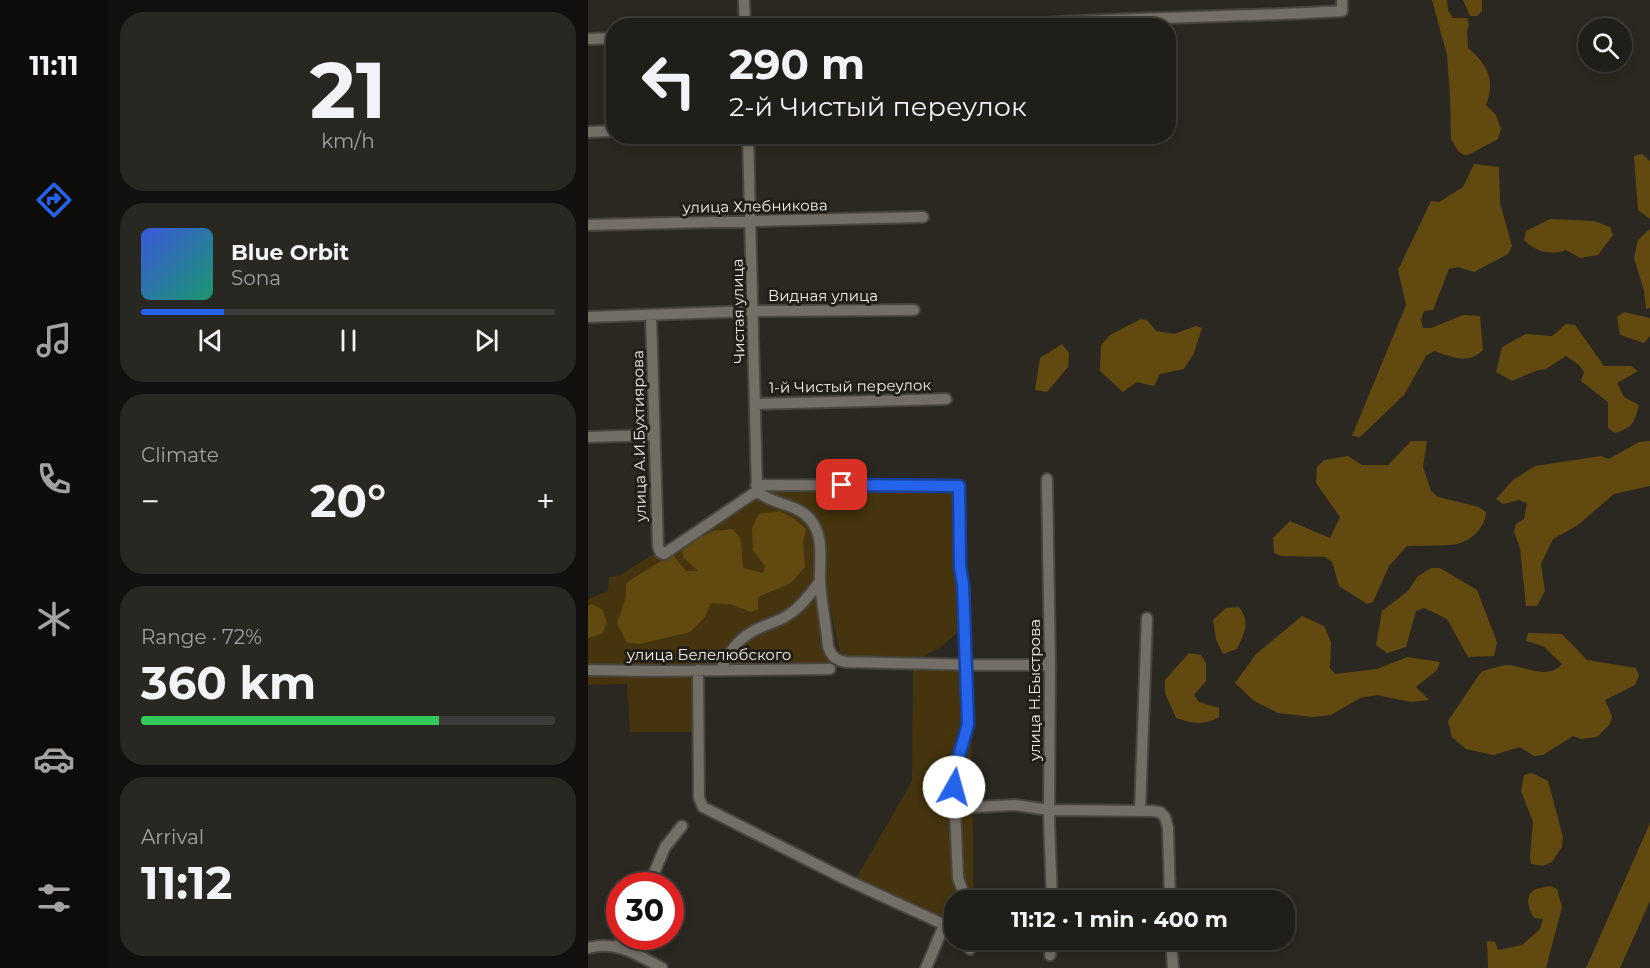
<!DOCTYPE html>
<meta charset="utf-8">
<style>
:root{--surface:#201e19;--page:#282722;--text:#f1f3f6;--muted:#a2a2a2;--line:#3d3c38;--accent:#2563eb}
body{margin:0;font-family:Montserrat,sans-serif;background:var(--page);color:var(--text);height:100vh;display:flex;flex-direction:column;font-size:22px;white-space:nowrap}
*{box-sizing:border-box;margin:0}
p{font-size:20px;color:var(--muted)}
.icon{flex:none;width:33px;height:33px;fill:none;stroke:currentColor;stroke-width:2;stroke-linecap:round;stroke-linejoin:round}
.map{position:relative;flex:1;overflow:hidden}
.details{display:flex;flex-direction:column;gap:12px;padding:12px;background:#12100e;width:480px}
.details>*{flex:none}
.banner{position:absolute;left:18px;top:18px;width:570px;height:126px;border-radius:24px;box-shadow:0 3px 9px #0003,0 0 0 2px var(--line);background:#201e19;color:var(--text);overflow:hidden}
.fabs{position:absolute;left:990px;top:18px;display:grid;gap:12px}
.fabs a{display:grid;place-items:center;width:54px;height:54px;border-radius:50%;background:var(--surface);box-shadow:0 3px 9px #0003,0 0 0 2px var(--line);font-size:30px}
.speed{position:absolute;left:18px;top:872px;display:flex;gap:12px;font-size:30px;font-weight:700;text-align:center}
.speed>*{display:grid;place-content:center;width:78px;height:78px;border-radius:50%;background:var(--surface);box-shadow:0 3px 9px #0003,0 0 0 2px var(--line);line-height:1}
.speed .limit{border:9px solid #d22;background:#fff;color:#111}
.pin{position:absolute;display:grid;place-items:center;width:51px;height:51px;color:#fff;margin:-26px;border-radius:12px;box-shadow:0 3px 9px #0006}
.me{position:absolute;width:66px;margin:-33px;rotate:7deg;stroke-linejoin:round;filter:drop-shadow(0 0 4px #0008)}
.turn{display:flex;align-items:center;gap:21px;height:126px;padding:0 24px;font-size:27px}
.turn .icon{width:78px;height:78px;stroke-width:2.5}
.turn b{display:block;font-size:42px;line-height:51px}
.big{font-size:45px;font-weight:700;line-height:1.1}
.details .tile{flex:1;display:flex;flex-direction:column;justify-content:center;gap:9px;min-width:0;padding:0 21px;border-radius:24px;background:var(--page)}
.details .dial{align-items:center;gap:0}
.dial b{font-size:78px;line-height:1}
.song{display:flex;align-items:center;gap:18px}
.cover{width:72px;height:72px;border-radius:9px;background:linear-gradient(135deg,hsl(230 70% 55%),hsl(160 70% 35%))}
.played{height:6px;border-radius:3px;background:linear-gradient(90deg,var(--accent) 20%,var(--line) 20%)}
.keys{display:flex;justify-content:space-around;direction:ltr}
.heat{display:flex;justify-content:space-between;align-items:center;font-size:33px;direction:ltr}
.charge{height:9px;border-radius:4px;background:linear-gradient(90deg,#34c759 72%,var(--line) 0)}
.trip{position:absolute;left:356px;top:890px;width:351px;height:60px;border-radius:24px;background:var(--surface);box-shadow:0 3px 9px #0003,0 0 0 2px var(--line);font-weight:700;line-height:60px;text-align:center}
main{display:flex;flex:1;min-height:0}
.tabs{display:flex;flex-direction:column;width:108px;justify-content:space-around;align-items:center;background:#0d0c0a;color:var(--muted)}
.tabs .icon{width:42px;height:42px}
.tabs .on{color:var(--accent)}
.tabs b{font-size:27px;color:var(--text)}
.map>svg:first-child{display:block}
.green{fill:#45340d}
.forest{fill:#624910}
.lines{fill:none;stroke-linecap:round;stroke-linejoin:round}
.minor-casing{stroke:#48453f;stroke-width:14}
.minor{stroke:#736e66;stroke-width:10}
.route-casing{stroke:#184099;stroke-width:15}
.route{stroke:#2563eb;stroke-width:10}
.labels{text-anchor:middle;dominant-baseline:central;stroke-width:6;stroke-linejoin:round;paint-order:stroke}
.street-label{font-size:15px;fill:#eeece7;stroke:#221e18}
</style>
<main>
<nav class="tabs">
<b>11:11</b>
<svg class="icon on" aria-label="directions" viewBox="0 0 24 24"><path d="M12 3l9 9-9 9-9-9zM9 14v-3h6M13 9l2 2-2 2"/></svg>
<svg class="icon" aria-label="music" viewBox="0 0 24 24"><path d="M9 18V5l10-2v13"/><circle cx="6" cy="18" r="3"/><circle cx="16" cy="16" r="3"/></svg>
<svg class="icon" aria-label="phone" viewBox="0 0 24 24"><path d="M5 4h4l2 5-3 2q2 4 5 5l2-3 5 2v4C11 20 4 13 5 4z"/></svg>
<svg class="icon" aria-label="climate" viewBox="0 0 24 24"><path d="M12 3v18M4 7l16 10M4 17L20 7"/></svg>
<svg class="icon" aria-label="car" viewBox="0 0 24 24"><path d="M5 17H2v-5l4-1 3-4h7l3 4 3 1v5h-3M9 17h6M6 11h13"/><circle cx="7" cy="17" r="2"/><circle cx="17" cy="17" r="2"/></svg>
<svg class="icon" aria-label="filters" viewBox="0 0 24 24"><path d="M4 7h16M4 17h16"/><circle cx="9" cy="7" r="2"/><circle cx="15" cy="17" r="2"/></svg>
</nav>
<section class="details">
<div class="tile dial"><b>21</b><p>km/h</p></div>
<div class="tile">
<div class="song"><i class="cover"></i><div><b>Blue Orbit</b><p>Sona</p></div></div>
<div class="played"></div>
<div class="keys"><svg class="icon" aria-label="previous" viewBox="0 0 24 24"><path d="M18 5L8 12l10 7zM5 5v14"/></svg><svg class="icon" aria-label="pause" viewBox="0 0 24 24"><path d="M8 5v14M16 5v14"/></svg><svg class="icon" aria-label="next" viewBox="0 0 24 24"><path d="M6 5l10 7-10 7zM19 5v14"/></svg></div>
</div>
<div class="tile"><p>Climate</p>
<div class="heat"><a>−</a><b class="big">20°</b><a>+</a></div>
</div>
<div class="tile"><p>Range · 72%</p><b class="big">360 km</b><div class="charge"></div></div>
<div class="tile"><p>Arrival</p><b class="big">11:12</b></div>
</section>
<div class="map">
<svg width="1062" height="968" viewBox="0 0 1062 968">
<rect width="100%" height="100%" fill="#2b2821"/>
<!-- green -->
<path class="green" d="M185,488L364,489L368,496L371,631L353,647L333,657H260L252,652C247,631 242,609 239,587C235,563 245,542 229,519C219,505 188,502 182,491Z
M169,494L213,515L225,532L237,643L242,661L241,665L0,666V599L20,591L21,577L31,576L67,553L71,558L79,559Z
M325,668L371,669L376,675L383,720L386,900H366V922L269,877L324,781Z
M0,675H98L103,677L106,684L109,732H42L39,684L0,685Z"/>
<!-- forest -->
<path class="forest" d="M844,0H859L860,10L865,18H879L881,25L879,31L880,48C899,64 908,80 898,105L908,115L913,129L910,139L880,155H876L870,151L863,139L862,97L859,55Z
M875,0H894V11L889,16H882Z
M1054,154L1062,161V219L1050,210L1046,156Z
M886,164L911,167L912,203L924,246L920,254L886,272L870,267L861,269L845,310L836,311L833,320L835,328H843L875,315L892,316L895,350C880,365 864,357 846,351L838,356L816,395L772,437L764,436L818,305L810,270L843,201L851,202L875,187Z
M962,219L1006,221L1022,227L1025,235L1010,255L992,258L978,250C963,256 947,251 936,240L938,231Z
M1062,229V308L1058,309L1056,291L1046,258L1050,240Z
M1036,312L1062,318V336L1056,343L1032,335L1029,317Z
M553,319L559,320L568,331L586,334L608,326L614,328L606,353L596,369L572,374L566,386L549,382L535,392L512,371L513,345L522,335Z
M978,324L987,325L1016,366H1043L1050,371L1029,383L1036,397L1051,405C1047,421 1045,428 1027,433L1020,428V402L993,381L996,372L991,365L978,356L958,369L950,370L924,381L908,372L914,347L938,334L964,336Z
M474,344L481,353L480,367L459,392L447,390L452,358Z
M823,441H839L835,467L843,491L850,497L891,507L898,512C898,526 885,539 872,543C862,547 831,545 819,546L801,566L785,602L779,604L751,586L744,562L737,557L693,556L686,553L685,538L702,521L742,538L752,517L728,483L729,467L736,460L760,456L774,465H800Z
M1062,441V486L1026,494L990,525L965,539L953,564L957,591L949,606H938L932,548L926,532L928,524L936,519L939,503L931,500L915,504L908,499L925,480L947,466L1013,456L1021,459L1051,442Z
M192,511L205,518L218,529L215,543L217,567L203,583L170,597V610L163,612L142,604L123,603L117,617L102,632L52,644L39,643L29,623L38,597V584L44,579L84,554L98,571H110L95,557L94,545L126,531L145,529L153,539L155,568L175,573L177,566L165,550L164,528L171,514Z
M843,568H852L889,590L909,642L906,656L880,657L859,619L836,608L828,611L818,647L799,653L788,645L794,611L820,591L829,577Z
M4,604L15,610L19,623L14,634L1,638H0V606Z
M651,607C663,622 656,633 649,649L635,654L628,639L625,620L638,608Z
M714,616L736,626L743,642L742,668L747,674L789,669L819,657L852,662L849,670L828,687L841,700L823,702L789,695L772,698L743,715L725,717L690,713L666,701L647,683L668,654Z
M940,633L974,634L999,660L1048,668L1051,676L1047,685L1017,700L1024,716L1022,724L1009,737L993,739L985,736L955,755L946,756L932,747L905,755L878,749L864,737L860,721L893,672C902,669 912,665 921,665C938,667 961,680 974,664L955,646L938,641Z
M601,653L613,655L618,663V681L606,695L611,702L631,708V717C616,726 603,723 588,718L577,693V680Z
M944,773L960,781L975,837L974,847L964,862L955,866L943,864L942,856L945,822L933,791L936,775Z
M1062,823V901L1032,968H998Z
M962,886L969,889L974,907L958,968H900L899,941L907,942L910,950L934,945L952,929L955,919L947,918C941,912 936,896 946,890C949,888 957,887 962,886Z"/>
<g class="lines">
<!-- minor casing -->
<g class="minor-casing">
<path id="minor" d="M156,0L157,26
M458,23C557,17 656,17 754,11V0
M1,39L26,38
M0,132L26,131
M160,136L169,491C184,505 208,503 222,519C237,537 231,560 232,581C233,602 238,624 240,646C243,656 247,660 258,662L391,665H462
M0,225L335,217
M63,315L70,546L72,552L76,554L169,491
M0,317L165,311L326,310
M167,404L358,399
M0,437L66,435
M459,479L462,665L461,819L464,900
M168,485L371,486L372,567L375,585L380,724L367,770L366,787L370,878L378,900
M133,669C140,655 148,641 162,633C174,625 189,623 200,615C213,607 223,593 232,581
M0,670L67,671L242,669
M110,670L111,798L115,807L261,881L366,929
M368,808L427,805L461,810L564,811L572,812L577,817L580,828L582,900
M552,810L559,618
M61,885L77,847L94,826
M378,939L382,949
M583,939L585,968
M30,947L35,936
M0,948C29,940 50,955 74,968
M462,955L465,939
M338,968L356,925"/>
</g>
<!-- minor -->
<use href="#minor" class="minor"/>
</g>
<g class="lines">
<!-- route casing -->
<g class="route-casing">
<path id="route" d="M254,485L371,486L372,567L375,585L380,724L367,770L366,787"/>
</g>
<!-- route -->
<use href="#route" class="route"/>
</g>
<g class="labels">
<!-- street labels -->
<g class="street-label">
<text transform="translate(167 206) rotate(-1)">улица Хлебникова</text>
<text x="235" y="295">Видная улица</text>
<text transform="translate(150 311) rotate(-91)">Чистая улица</text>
<text transform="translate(262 386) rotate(-1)">1-й Чистый переулок</text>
<text transform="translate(51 436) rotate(-91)">улица А.И.Бухтиярова</text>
<text x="121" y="654">улица Белелюбского</text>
<text transform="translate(446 690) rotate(-90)">улица Н.Быстрова</text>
</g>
</g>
</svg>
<div class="fabs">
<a><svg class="icon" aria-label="search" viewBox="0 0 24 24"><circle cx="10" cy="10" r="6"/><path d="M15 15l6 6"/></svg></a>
</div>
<div class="speed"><div class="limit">30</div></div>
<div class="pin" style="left:254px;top:485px;background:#d93025"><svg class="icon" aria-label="arrive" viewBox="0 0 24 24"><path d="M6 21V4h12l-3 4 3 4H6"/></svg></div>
<svg class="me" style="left:366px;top:787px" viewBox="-20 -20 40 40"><circle r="19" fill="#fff"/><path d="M0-13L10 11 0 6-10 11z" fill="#2563eb"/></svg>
<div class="trip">11:12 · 1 min · 400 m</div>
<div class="banner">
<div class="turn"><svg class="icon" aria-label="left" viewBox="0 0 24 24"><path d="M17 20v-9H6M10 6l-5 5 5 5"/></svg><div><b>290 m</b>2-й Чистый переулок</div></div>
</div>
</div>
</main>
